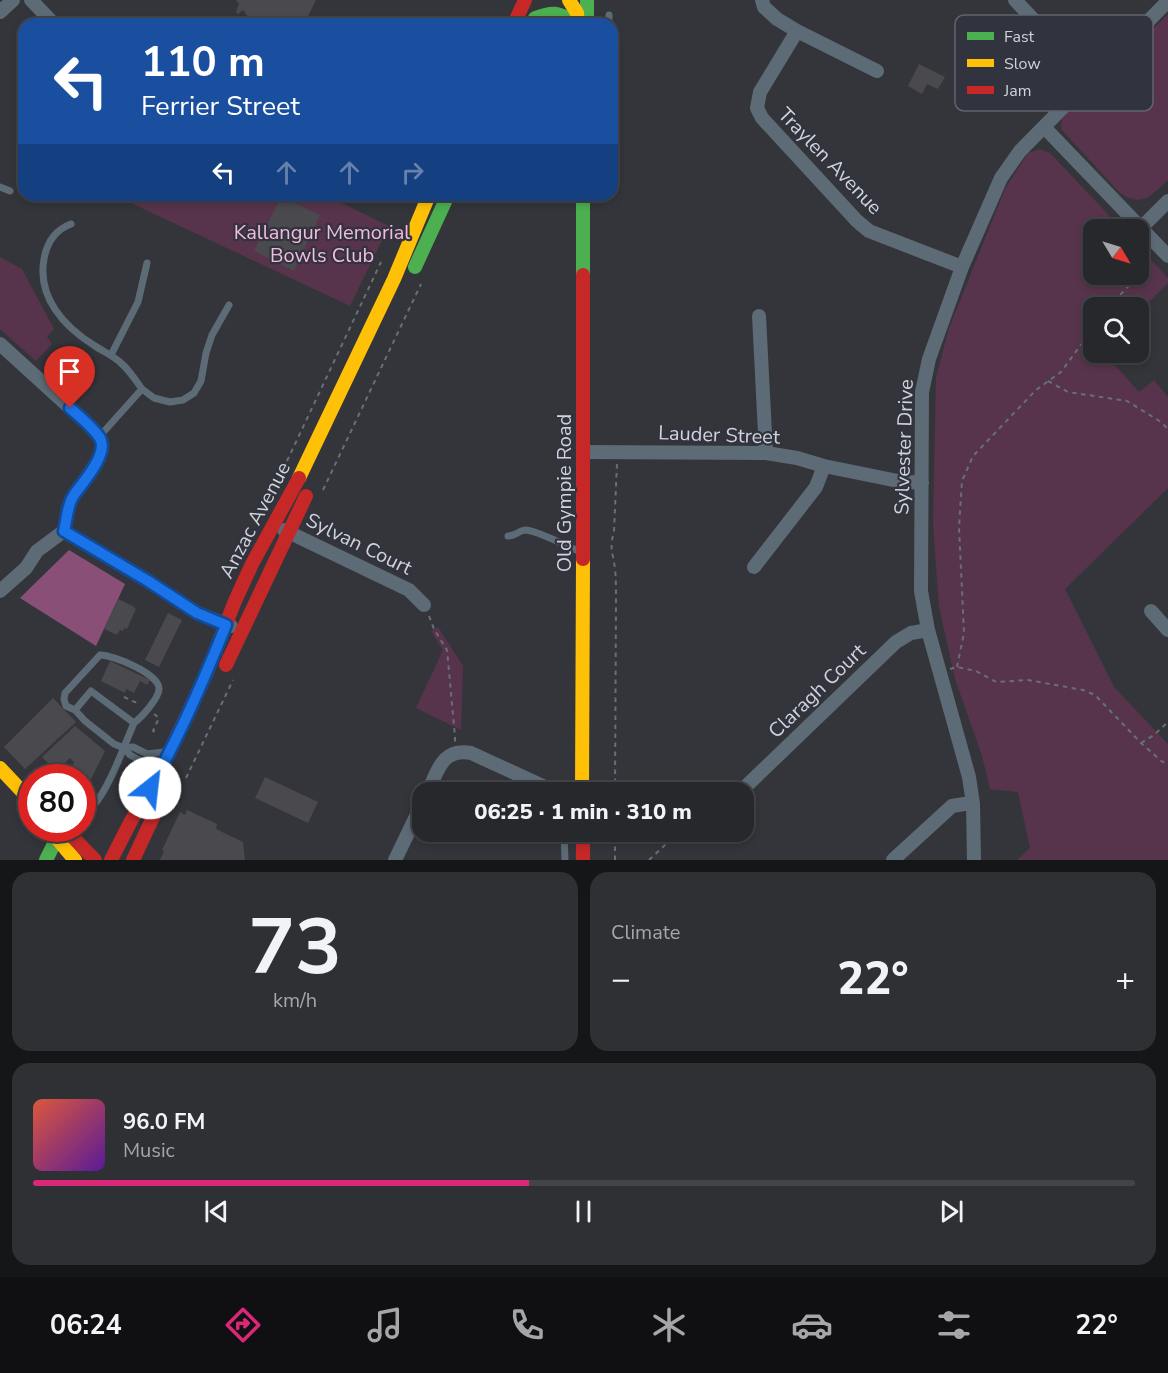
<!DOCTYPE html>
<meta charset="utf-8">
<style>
:root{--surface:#27282c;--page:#2f3034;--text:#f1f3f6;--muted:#a4a6a9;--line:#434448;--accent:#db2777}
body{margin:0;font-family:"Nunito Sans",sans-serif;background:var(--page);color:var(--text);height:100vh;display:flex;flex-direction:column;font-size:22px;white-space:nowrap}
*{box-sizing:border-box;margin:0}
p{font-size:20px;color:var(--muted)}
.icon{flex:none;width:33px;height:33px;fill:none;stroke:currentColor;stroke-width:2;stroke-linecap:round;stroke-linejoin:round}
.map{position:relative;height:860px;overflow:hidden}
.drawer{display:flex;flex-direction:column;gap:12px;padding:12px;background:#151618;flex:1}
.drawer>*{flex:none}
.guide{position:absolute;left:18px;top:18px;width:600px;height:183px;border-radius:18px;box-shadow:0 3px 9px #0003,0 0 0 2px var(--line);background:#1a4fa0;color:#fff;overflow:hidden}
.needle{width:39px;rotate:128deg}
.buttons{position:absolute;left:1083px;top:219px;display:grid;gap:12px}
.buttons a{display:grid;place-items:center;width:66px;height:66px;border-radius:12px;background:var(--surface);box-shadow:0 3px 9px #0003,0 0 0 2px var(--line);font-size:30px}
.speed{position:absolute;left:18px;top:764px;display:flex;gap:12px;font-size:30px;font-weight:700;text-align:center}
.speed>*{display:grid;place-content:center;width:78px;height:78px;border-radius:50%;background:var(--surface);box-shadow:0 3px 9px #0003,0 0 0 2px var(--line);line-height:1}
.speed .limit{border:9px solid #d22;background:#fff;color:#111}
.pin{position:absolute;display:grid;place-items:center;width:51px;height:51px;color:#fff;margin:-62px -26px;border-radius:50% 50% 50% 0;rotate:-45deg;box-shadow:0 0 6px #0007}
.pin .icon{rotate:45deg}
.me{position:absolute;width:66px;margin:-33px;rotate:29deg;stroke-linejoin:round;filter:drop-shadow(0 0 4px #0008)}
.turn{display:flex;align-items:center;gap:21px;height:126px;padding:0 24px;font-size:27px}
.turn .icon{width:78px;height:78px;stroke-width:2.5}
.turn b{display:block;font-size:42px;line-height:51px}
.lanes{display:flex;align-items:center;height:57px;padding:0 24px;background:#0003;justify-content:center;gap:30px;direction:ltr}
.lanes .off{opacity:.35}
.big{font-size:45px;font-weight:800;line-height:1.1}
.drawer .card{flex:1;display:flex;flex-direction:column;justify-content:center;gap:9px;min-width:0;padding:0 21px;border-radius:18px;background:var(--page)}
.drawer .dial{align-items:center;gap:0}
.dial b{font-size:78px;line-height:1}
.song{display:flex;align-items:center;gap:18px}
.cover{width:72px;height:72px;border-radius:9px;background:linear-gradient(135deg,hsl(10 70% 55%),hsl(270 70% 35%))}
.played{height:6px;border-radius:3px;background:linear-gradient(90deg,var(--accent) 45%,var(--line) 45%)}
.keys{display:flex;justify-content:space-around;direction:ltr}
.heat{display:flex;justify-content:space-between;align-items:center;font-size:33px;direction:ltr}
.drawer .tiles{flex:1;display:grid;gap:12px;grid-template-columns:1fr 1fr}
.card:last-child{grid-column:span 2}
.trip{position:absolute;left:412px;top:782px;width:342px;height:60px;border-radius:18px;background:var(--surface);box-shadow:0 3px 9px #0003,0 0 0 2px var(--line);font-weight:800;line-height:60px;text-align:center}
.tabs{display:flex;height:96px;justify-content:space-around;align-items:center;background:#101012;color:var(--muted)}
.tabs .icon{width:42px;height:42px}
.tabs .current{color:var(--accent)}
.tabs b{font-size:27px;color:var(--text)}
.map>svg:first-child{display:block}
.green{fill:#57344b}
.forest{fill:#8a4f77}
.building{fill:#49494e}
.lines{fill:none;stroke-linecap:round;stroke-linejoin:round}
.path{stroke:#657077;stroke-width:2;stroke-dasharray:4.5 4.5;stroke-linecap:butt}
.lane{stroke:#5c6b76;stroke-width:7}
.street{stroke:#5c6b76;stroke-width:14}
.fast{stroke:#4caf50;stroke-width:14}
.slow{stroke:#ffc107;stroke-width:14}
.jam{stroke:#c62828;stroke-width:14}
.route-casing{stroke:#114b97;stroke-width:15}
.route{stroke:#1a73e8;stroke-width:10}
.labels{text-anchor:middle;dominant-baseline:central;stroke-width:4.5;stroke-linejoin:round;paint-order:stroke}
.street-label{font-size:20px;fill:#d1d3d9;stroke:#31343e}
.park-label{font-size:20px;fill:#f5badf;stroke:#31343e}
.key{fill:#31343e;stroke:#61646c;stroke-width:1.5}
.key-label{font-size:16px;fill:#d1d3d9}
</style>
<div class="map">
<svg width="1168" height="860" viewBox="0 0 1168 860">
<rect width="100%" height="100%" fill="#34353b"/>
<!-- green -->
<path class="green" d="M1168,14V180C1150,197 1142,207 1120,193L1061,129L1062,119L1070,110Z
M1040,149L1050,153L1122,229L1094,230V274H1138L1139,247L1168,278V283L1139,312L1138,308H1094V352L1104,353L1139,392L1154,380L1168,397V488L1065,589L1114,687L1168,744V860H1017L1030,848L1018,792L990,789L982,756L955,679L939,607L933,525L936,377L949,328L1005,189L1028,153Z
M114,195H325L389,226L350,306Z
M0,257L22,269L54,329L47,337L52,344L36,361L0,329Z
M438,627L463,666L461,730L416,708L443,650L431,631Z"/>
<!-- forest -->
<path class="forest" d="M69,550L125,584L96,646L20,598Z"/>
<!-- building -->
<path class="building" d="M236,0H316L304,24H253L243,10L238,14L236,12L239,4Z
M919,64L945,77L938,89L927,84L922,94L908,86Z
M281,197L320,215L294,271L254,251Z
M118,599L135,607L134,608L136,609L127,629L124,628L123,631L120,630L117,635L104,629Z
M168,613L182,620L159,667L145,660Z
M110,661L150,680L147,685L140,681L134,693L126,689L125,693L101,681Z
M53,698L76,722L25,769L4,747Z
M75,726L105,751L87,787L82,785V777H67L74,762L70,758L56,771L42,757Z
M265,777L318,802L308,823L255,798Z
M187,810L217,824L216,829L243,842L245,860H160L164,851L162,850L180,812L185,815Z"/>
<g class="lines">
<!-- path -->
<path class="path" d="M1138,270L1147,249
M1108,308L1135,279L1137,274
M1048,381L1068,392L1127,401L1161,422L1168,429
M287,461L381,262
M323,490L421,284
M429,616L434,629L447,650L455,736V743
M957,667L964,633L959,527L962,481L973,456L1036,390L1061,372L1094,327
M950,669L957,667L976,671L996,682L1028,680L1083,690L1095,695L1141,743L1160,760L1168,765
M124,697L139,704
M154,714L159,718L153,731L158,734
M1141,743L1154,735L1168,722
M186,778L233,680
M615,792L616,599C616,589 616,579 615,569C613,552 609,550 614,531L617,463
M615,860V831
M649,860L680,831"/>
<!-- lane -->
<path class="lane" d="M609,24V15
M0,187L10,191
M71,224C55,230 47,242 44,259C37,297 64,327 95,346C104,352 114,356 122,364C130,371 136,381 142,389L99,437
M111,355L138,302L147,263
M142,389L154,398L170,402L183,400L194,393L201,381L206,353L212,335L229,305
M508,536C515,536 520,530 526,530C538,531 569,547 581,552
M75,710L66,706L64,699L65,693L100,655C113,655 160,674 159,689C159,698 141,718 134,723
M124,748L130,755L143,762L148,779
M32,777L40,771H45L51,777
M82,803L93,806C109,789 124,746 134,723L91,691L75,710L85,721L114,744L124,748L133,747L147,754L164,752
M564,831L565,860"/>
<!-- street -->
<path class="street" d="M31,0L54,24
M762,0L764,7L777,19L797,31L877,71
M1015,0L1065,53L1091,78
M0,12L13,0
M797,31L760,92L757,108L762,118L857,221L869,231L962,267
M1044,127L1168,256
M1141,228L1168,201
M759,316L766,453
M0,344L88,424C92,430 100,435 102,443C105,457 82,483 74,495C67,505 67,519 64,531L37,551L26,568L0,591
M584,452L766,453L797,458L824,466L898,481L922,483
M284,530L409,590L424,605
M64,531L148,581L197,613L231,626
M754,567L816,487L824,466
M1151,611L1168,630
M428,792C438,770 442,748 471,753L556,792
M740,792L896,642L911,633L928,630
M716,831L717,836
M395,860L423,802
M893,860L952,806L964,804H973
M974,860L973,804L969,777L928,630L921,591L922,392L929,359L962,267L1001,178L1020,151L1168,1"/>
<!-- fast -->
<path class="fast" d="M587,0V24
M535,18C557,10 558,14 578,23
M583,195V275
M415,267L448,195
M46,860L61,830"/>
<!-- slow -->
<path class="slow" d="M569,0L577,13L578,24
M299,478L394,279L429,195
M0,768L32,802
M582,792L583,559
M48,828L75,860"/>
<!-- jam -->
<path class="jam" d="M514,24L525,0
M583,275V559
M226,665L306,496
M64,828L95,860
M583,831V860
M111,860L131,821L162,767L205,677L235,601L252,564L299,478
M133,860L169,783"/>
</g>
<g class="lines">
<!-- route casing -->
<g class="route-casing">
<path id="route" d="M70,408C80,417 93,427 100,438C109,454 83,482 74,495C67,505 67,519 64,531L148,581L197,613L226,625C204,680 180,736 150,788"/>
</g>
<!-- route -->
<use href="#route" class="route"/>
</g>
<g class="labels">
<!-- street labels -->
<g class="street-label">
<text transform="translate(830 161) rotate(46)">Traylen Avenue</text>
<text transform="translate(719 435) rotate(2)">Lauder Street</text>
<text transform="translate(904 447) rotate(-88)">Sylvester Drive</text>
<text transform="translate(564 493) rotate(-90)">Old Gympie Road</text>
<text transform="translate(255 520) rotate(-62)">Anzac Avenue</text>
<text transform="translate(359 544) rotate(26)">Sylvan Court</text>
<text transform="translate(817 691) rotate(-44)">Claragh Court</text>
</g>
<!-- park labels -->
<g class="park-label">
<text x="322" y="232">Kallangur Memorial<tspan x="322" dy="23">Bowls Club</tspan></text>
</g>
</g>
<!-- legend -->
<rect x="955" y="15" width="198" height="96" rx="9" class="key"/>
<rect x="967" y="32" width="27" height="8" fill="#4caf50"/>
<rect x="967" y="59" width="27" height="8" fill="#ffc107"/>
<rect x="967" y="86" width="27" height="8" fill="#c62828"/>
<g class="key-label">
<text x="1004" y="42">Fast</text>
<text x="1004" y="69">Slow</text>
<text x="1004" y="96">Jam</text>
</g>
</svg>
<div class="buttons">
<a><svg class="needle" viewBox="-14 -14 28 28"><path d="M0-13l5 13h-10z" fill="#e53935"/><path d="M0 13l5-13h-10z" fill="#a4a6a9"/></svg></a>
<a><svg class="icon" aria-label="search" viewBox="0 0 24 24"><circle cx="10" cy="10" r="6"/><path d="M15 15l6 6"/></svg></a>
</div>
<div class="speed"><div class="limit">80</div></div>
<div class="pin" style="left:70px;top:408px;background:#d93025"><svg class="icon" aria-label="arrive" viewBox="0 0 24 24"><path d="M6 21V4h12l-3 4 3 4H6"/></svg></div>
<svg class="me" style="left:150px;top:788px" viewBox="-20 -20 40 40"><circle r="19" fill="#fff"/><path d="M0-13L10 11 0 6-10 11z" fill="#1a73e8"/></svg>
<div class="trip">06:25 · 1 min · 310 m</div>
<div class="guide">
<div class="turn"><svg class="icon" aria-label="left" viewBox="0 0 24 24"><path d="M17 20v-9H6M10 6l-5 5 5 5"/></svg><div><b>110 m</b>Ferrier Street</div></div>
<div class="lanes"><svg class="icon" aria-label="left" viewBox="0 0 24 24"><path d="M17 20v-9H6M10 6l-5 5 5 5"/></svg><svg class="icon off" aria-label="ahead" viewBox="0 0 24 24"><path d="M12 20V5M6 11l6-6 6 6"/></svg><svg class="icon off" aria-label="ahead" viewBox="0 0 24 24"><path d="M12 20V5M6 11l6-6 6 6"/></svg><svg class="icon off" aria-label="right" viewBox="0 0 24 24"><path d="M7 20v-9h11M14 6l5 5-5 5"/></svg></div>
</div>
</div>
<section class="drawer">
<div class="tiles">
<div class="card dial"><b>73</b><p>km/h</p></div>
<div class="card"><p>Climate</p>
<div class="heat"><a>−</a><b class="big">22°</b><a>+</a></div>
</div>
<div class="card">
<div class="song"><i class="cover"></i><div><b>96.0 FM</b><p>Music</p></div></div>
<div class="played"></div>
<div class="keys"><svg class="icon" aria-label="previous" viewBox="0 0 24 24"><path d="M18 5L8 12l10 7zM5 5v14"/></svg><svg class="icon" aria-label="pause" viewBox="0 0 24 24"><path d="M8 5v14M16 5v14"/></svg><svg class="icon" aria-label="next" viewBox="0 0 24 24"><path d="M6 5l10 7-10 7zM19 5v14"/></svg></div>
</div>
</div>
</section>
<nav class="tabs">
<b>06:24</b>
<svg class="icon current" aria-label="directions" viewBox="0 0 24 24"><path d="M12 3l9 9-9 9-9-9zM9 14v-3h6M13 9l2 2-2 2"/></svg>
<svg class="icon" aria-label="music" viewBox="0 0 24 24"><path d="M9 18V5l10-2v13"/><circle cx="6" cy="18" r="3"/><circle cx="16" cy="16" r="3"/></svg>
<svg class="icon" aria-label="phone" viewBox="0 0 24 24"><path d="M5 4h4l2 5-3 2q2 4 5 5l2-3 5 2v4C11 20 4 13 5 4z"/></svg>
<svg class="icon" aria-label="climate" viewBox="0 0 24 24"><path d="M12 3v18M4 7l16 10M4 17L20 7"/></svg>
<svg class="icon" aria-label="car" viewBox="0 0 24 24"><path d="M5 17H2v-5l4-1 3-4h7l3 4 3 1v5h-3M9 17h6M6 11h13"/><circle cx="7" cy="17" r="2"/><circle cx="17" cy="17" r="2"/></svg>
<svg class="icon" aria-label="filters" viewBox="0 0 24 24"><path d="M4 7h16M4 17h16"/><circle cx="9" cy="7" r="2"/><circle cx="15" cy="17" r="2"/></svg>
<b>22°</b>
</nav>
